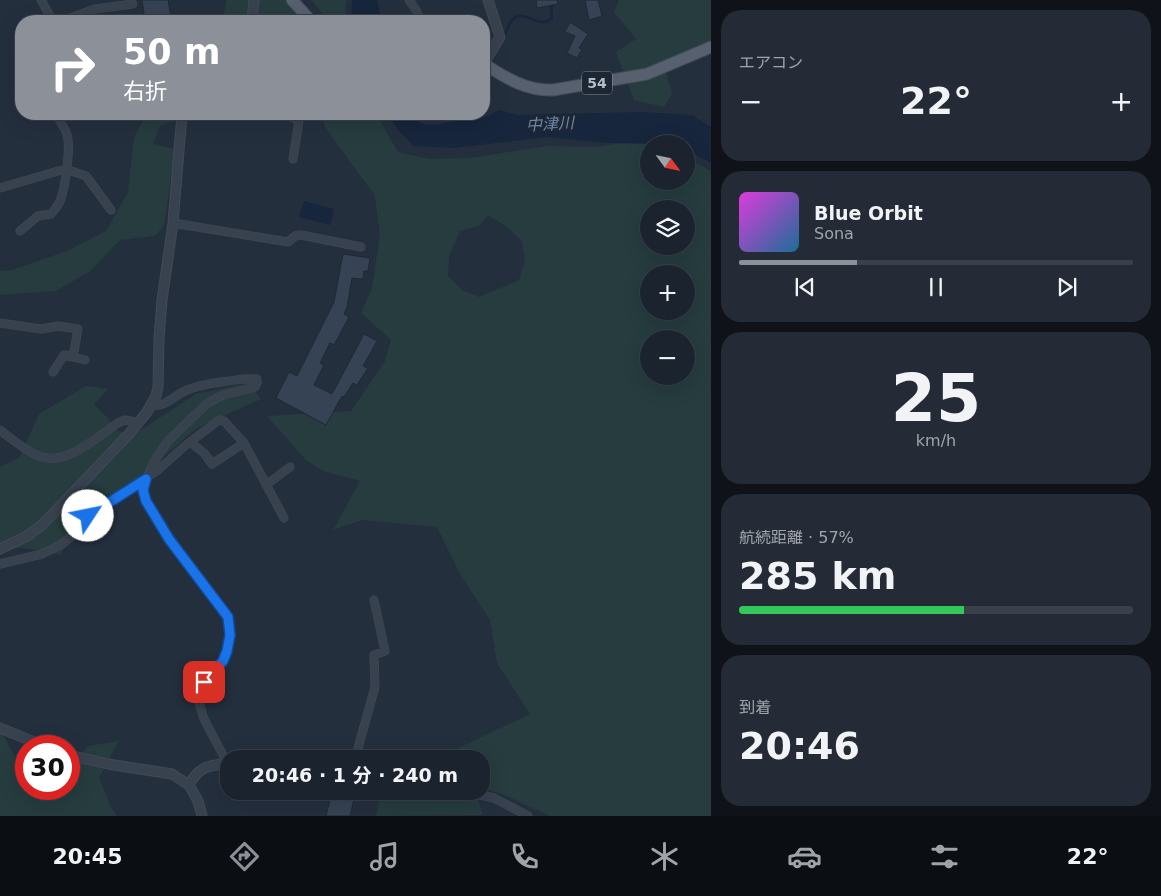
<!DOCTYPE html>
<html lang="ja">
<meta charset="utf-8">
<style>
:root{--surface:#1b232e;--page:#242b36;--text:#f1f3f6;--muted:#a0a4aa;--line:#39404a;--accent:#8c9099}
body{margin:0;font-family:"DejaVu Sans","Noto Sans JP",sans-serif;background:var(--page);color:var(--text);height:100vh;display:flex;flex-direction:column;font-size:19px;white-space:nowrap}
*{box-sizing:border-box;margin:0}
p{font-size:16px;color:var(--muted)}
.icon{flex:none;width:28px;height:28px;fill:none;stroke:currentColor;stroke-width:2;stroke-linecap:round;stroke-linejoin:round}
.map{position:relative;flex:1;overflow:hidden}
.details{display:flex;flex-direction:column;gap:10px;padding:10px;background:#0f1319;width:450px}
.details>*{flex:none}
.hud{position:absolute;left:15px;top:15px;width:475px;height:105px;border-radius:20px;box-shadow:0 5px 20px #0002,0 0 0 1px var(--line);background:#8c9099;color:#fff;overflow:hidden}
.needle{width:32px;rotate:123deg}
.controls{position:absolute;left:640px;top:135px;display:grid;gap:10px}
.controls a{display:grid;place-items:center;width:55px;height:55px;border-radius:50%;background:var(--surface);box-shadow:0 5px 20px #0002,0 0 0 1px var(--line);font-size:25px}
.speed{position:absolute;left:15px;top:735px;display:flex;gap:10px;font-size:25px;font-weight:700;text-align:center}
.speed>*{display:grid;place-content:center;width:65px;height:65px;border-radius:50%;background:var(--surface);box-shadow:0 5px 20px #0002,0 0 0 1px var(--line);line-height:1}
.speed .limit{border:8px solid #d22;background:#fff;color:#111}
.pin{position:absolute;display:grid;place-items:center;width:42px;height:42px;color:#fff;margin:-21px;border-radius:10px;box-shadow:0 2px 8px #0006}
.me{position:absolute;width:55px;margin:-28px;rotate:56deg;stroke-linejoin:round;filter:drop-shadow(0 0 4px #0008)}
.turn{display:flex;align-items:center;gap:18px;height:105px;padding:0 25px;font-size:22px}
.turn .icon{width:65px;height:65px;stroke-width:2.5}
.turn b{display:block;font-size:35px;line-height:42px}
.big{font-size:38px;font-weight:700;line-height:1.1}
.details .tile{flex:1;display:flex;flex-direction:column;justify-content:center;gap:8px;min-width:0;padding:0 18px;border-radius:20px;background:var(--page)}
.details .dial{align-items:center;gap:0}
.dial b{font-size:65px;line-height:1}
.song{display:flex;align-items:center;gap:15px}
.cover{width:60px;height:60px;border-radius:8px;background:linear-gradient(135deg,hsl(300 70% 55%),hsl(200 70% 35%))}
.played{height:5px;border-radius:2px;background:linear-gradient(90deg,var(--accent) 30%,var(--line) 30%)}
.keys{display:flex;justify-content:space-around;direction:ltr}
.heat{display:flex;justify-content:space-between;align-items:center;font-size:28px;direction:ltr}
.charge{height:8px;border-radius:4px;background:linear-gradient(90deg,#34c759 57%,var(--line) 0)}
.trip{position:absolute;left:220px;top:750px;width:270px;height:50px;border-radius:20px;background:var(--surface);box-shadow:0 5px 20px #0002,0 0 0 1px var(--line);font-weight:700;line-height:50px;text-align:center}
.dock{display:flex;height:80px;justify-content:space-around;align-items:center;background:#0b0e12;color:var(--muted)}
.dock .icon{width:35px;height:35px}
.dock .on{color:var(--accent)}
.dock b{font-size:22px;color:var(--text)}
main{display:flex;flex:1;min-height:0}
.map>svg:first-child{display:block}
.green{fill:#263c3f;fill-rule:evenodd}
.water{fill:#17263c}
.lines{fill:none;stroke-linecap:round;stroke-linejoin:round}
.stream{stroke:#17263c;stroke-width:2.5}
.building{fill:#364354;stroke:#1f2835}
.minor-casing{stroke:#414a57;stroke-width:9}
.tertiary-casing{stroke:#414a57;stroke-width:11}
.primary-casing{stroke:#414a57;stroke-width:13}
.minor{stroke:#38414e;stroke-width:8}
.tertiary{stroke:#38414e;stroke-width:9}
.primary{stroke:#56606e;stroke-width:11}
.route-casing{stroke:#114b97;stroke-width:12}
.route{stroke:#1a73e8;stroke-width:9}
.labels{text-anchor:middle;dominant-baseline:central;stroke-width:5;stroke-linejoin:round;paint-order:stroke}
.shield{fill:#1d2633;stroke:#878f9c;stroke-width:1}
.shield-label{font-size:14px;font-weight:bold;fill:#b4bcc9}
.water-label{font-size:16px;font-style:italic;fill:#6d86a8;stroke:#1d2633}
</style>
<main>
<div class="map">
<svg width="711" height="816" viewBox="0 0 711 816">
<rect width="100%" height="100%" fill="#242f3e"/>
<!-- green -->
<path class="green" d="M227,0H285L297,16L300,21H215L223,17Z
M312,0H346L345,21H328Z
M619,0H711V44L706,42L666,71L672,94L664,107L634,100L616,52L636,39L614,12Z
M146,114H177L175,120L160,126L153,144L174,149V157L164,225L155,236L120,240L89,272L55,291L0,295V271L12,270L67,251L106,231L128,192L134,138Z
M322,114H376L398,152L429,159L469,158L547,146L595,147L624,143L649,144V181H686V157L711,171V816H550L502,794L481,788V759H436L530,714L497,663L490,620L460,574L437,527L362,520L333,530L360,481L323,471L306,460L267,416L351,411L385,361L391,340L361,313L372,288L380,235L375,196L325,127ZM649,209H686V246H649ZM488,215L507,227L522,241L525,260L519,280L479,297L462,290L448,276L449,256L460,231L479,226ZM649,274H686V311H649ZM649,339H686V376H649Z
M249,383L261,399L197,428L141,476L74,523L61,555L24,548H0V467L19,458L39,414L86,386L108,389L94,405L107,417L116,431L136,433L196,394Z
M0,733L3,735L15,756L26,759V789H69V768L88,746L119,741L99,778L111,807L117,816H0Z
M381,791H446L478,799L483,815L376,816Z"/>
<!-- water -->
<path class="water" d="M352,0H377L382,21H351Z
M500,110L518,115L642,112L692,115L711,127V163L686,150V144L607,143L548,137L453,148L414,146L399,131L387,114H411C420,129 436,125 450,122C459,120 468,121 478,119C485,118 493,113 500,110Z
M304,201L334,209L330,225L299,217Z"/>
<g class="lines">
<!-- stream -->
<path class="stream" d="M503,39L510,23L516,16C529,13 540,29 552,18L551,7L556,0
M456,123L457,118L461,114"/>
</g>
<!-- building -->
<path class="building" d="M142,0H168L172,21H145Z
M536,0H557L558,4L537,8Z
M585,0H598L602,16L589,20Z
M570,22L588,34L579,48L582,49L577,58L567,53L575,36L565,32Z
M343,254L370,258L368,271H364L363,279L352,278L347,307L344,314L349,317L334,345L330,343L320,363L324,365L314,385L332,394L364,334L377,341L363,366L368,368L357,385L353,383L344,397L342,396L326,425L276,398L289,372L297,376L334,302Z
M332,791H356L350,816H326Z"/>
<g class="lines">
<!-- minor casing -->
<g class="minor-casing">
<path id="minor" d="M41,0L53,21
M409,0L416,10L421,21
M62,21L95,9L133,4
M286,114L299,121
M293,159L300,114
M0,188L65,169L86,176L111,210
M173,223L288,242L295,236L301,235L361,247
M20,231L38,216L51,214C54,210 58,206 60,201C65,189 71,147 67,135C65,127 59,122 57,114
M0,323L41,329L58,326L78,329L73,357L85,360
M53,372L64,355L73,357
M151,405C166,407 171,398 183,392C197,384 228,381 244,379H257V383L255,387L223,395L208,403L198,412L167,442L154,462L146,479L143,490L146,501L169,539L228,617L230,635L227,651L223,661L200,688L197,696L204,719L223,755L225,763
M0,430C12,439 24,450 39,456C66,467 96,437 118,423L125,420L139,423
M190,442L204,453L212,464L244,443
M266,485L290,467
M0,564L42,554L62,544L72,536L92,513L158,470L186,445L219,420L224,421L244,443L284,518
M355,759L375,687L374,655L385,651L374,600
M463,791L494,798L528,816"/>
</g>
<!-- tertiary casing -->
<g class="tertiary-casing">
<path id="tertiary" d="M252,21L254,0
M484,63L500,37L488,0
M0,549L27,536L42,525L129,434L147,412L156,396L158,387L159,338L162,300L173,223L182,114
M0,728L44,746
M69,755L108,764L172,774L189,785L198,801L202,816
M256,759C282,755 308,752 334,759
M189,785C199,766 208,766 229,763"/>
</g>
<!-- primary casing -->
<g class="primary-casing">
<path id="primary" d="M292,0L311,21
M484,64C506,78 526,91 553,90L647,74L711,47"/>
</g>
<!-- minor -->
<use href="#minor" class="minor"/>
<!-- tertiary -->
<use href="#tertiary" class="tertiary"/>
<!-- primary -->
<use href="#primary" class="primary"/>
</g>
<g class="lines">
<!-- route casing -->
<g class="route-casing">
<path id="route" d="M88,516L146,479L143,490L146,501L169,539L228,617L230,635L227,651L223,661L204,682"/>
</g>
<!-- route -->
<use href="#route" class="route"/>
</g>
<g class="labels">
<!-- shield labels -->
<rect class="shield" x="582" y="71.5" width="30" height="23" rx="4"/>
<g class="shield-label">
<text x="597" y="83">54</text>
</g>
<!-- water labels -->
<g class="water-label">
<text transform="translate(550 124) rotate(-3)">中津川</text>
</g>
</g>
</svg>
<div class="controls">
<a><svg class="needle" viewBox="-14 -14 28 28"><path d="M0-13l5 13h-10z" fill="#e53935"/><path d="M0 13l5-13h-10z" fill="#a0a4aa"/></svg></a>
<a><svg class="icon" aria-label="layers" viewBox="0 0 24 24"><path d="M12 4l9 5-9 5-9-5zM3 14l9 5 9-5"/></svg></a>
<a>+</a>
<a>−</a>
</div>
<div class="speed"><div class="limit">30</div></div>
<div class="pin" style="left:204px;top:682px;background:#d93025"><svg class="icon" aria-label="arrive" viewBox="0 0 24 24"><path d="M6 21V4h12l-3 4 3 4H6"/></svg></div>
<svg class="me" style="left:88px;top:516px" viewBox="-20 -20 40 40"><circle r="19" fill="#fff"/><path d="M0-13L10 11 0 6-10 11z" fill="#1a73e8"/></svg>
<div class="trip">20:46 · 1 分 · 240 m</div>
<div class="hud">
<div class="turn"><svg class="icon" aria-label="right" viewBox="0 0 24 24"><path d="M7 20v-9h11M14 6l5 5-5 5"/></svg><div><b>50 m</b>右折</div></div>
</div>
</div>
<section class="details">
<div class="tile"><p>エアコン</p>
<div class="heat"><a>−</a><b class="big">22°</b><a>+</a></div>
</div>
<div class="tile">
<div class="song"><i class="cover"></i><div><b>Blue Orbit</b><p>Sona</p></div></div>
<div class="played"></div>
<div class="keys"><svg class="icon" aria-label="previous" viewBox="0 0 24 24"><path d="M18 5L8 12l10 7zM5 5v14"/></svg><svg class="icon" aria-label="pause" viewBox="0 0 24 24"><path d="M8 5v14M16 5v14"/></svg><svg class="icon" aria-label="next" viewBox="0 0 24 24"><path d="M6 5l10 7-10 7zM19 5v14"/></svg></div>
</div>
<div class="tile dial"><b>25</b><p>km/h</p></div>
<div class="tile"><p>航続距離 · 57%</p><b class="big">285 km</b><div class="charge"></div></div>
<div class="tile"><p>到着</p><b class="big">20:46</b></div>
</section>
</main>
<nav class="dock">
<b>20:45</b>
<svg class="icon on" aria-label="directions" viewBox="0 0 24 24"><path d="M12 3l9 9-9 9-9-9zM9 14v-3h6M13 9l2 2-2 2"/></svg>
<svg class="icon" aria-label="music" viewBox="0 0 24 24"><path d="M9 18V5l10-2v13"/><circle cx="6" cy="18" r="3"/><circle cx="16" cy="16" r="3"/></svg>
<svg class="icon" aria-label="phone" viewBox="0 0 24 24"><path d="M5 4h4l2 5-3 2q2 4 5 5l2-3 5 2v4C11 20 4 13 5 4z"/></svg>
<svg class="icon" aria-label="climate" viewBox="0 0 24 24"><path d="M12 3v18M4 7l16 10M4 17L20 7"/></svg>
<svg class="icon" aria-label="car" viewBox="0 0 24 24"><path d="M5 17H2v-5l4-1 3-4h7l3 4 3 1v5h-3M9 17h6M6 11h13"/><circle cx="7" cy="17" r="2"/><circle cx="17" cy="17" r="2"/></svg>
<svg class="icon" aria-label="filters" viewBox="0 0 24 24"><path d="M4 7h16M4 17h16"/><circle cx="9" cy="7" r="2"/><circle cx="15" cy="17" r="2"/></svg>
<b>22°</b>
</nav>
